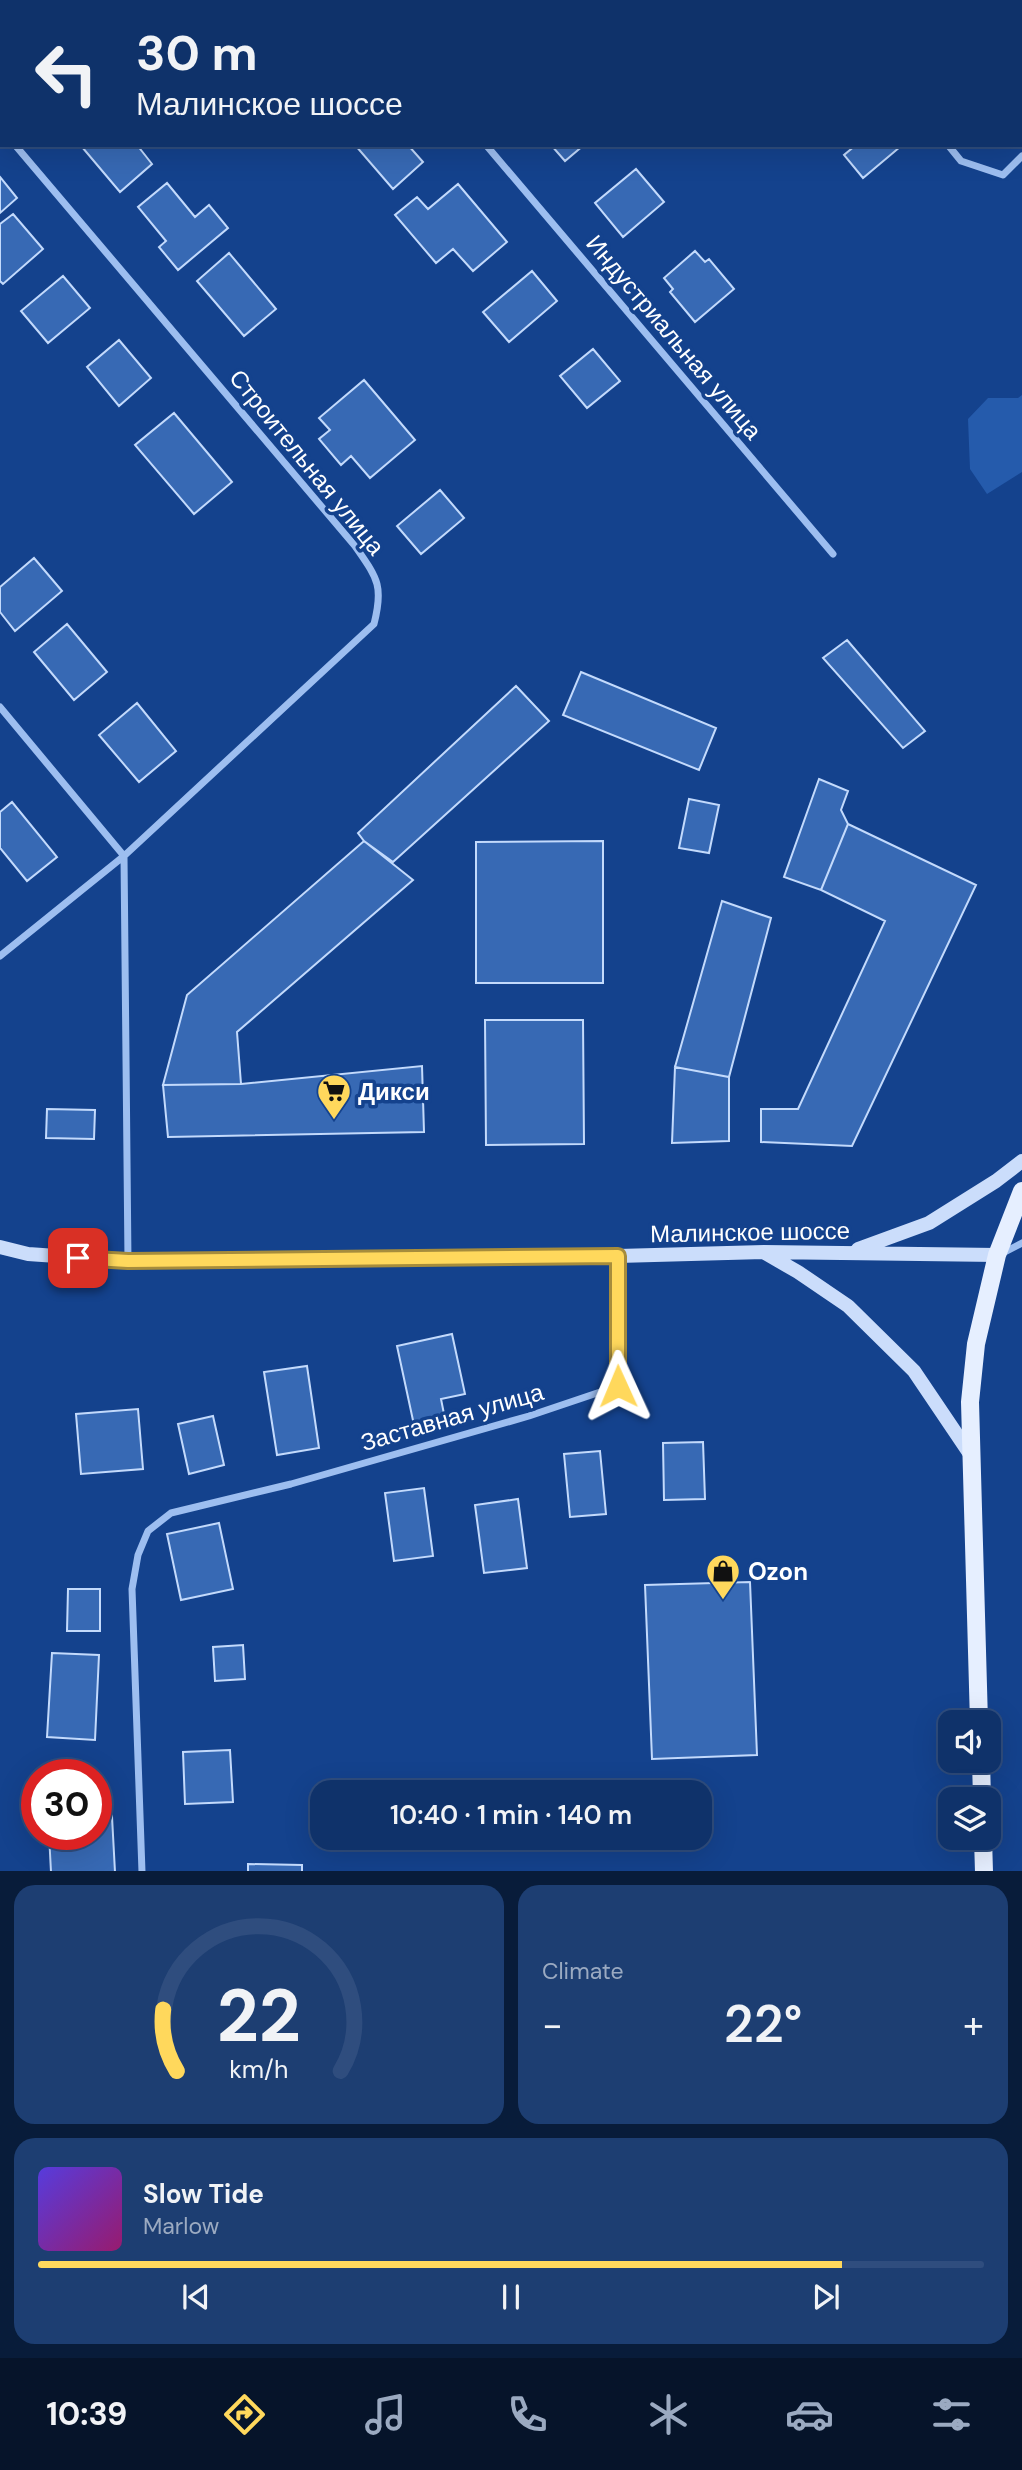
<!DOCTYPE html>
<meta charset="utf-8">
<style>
:root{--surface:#0f326a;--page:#1d3e72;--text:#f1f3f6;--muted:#9baac1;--line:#2f4d7e;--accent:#ffd85c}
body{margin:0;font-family:"DM Sans",sans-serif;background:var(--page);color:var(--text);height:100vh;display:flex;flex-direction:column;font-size:26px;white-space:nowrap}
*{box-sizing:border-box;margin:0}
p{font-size:23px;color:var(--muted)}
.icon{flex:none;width:38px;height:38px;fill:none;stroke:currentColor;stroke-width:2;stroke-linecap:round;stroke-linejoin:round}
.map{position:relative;height:1871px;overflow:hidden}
.details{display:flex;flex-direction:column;gap:14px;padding:14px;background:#081c3a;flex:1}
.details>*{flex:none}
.hud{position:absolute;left:0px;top:0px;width:1022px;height:147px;box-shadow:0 7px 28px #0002,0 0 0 2px var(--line);background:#0f326a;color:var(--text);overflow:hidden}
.tools{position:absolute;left:938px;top:1710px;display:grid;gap:14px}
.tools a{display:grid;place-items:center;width:63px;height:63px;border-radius:14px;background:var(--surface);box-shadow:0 7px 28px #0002,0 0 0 2px var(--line);font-size:35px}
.speed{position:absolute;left:21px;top:1759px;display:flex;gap:14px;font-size:35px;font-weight:700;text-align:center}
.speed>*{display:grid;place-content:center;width:91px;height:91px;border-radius:50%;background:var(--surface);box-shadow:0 7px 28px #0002,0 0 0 2px var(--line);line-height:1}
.speed .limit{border:10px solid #d22;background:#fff;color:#111}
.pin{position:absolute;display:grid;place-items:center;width:60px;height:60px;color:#fff;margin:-30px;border-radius:14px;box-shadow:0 4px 10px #0006}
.me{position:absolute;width:77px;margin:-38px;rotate:359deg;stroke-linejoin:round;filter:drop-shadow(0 0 5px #0008)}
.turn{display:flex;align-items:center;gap:24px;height:147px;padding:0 21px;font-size:32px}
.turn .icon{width:91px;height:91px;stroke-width:2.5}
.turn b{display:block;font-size:49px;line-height:60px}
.big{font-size:52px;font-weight:600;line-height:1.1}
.details .tile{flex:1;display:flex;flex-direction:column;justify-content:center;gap:10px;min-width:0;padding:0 24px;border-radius:21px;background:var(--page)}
.details .dial{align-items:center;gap:0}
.dial svg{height:182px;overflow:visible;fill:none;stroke:var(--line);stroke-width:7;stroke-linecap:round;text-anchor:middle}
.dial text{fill:var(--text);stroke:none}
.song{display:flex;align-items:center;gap:21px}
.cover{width:84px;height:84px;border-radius:10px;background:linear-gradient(135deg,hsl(250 70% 55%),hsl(320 70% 35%))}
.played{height:7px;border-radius:4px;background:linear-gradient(90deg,var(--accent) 85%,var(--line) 85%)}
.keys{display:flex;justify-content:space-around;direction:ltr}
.heat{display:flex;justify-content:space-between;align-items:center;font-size:38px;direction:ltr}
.details .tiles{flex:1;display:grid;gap:14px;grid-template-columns:1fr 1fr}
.tile:last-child{grid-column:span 2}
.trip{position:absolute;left:310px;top:1780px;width:402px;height:70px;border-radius:21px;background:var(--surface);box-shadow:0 7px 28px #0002,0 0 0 2px var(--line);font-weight:600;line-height:70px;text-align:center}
.dock{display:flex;height:112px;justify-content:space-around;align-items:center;background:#06142a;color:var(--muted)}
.dock .icon{width:49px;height:49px}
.dock .current{color:var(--accent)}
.dock b{font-size:32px;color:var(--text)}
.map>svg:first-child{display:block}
.green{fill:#255bac}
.building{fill:#3769b4;stroke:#c3dafc;stroke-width:2}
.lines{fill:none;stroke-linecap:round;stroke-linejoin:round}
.minor{stroke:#9dbef0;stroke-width:7}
.secondary{stroke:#cbddfb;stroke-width:14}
.primary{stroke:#e6efff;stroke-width:18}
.route-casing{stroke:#a68c3c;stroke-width:18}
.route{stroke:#ffd85c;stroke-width:12}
.labels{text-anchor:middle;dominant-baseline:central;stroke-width:7;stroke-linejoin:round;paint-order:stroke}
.street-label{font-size:24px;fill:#fff;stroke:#14428d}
.poi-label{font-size:24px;font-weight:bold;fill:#fff;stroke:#14428d;text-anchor:start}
</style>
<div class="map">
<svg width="1022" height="1872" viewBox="0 0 1022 1872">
<rect width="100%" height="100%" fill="#14428d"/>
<!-- green -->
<path class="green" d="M1022,395V472L987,494L970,469L968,419L988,398H1018Z"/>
<!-- building -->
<path class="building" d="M0,0H61L2,2V43Z
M249,0H303L305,2H250Z
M995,0H1020L1022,2L1020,50V2H993Z
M84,145H137L152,164L120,192L82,147Z
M355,145H408L423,162L393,189Z
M551,145H584L565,161Z
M856,145H898L900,147L863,178L844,155Z
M636,169L664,202L623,237L595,203Z
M0,177L17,198L0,213Z
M167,183L195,217L209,205L228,228L178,270L159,247L166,241L138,207Z
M458,184L507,242L473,271L453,249L436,263L395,215L417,197L428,209Z
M13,214L43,249L3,284L0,281V224Z
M695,251L705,262L709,259L734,289L695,322L670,292L673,289L664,278Z
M229,253L276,309L244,336L197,281Z
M532,271L557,301L509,342L483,312Z
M63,276L90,308L48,343L21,311Z
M119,340L151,378L119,406L87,367Z
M593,349L620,381L587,408L560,376Z
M364,380L415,440L370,478L351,456L341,465L319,439L330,430L319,418Z
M174,413L232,482L194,514L135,445Z
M440,490L464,518L421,554L397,526Z
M34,558L62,591L15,631L0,612V587Z
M67,624L107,672L74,700L34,652Z
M847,640L925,731L903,748L823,658Z
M581,672L716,728L699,770L563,715Z
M516,686L549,721L393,862L364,841L358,833Z
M137,703L176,751L139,782L99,735Z
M819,779L848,791L841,810L848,824L821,890L784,877Z
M689,799L719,805L709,853L679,848Z
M12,802L57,857L27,881L0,848V812Z
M848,824L976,885L852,1146L761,1142V1109H798L885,921L821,890Z
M364,841L413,880L237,1032L241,1084L163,1085L187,995Z
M603,841V983H476V842Z
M722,901L771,918L729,1077L675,1067Z
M485,1020H583L584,1144L486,1145Z
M422,1066L424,1132L168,1137L163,1085L241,1084Z
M675,1067L729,1077V1141L672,1143Z
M47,1109L95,1110L94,1139L46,1138Z
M452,1334L465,1394L441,1399L445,1419L414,1425L397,1346Z
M307,1366L319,1448L277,1455L264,1372Z
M138,1409L143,1469L81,1474L76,1414Z
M213,1416L224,1465L189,1474L178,1424Z
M703,1442L705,1499L664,1500L663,1443Z
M600,1451L606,1514L570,1517L564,1454Z
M424,1488L433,1556L394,1561L385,1493Z
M518,1499L527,1568L484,1573L475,1505Z
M219,1523L233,1589L181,1600L167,1534Z
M750,1582L757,1755L652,1759L645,1585Z
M68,1589H100V1631H67Z
M243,1645L245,1679L215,1681L213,1647Z
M52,1653L99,1655L95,1740L47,1737Z
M230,1750L233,1802L185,1804L183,1752Z
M111,1798L115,1872H51L49,1834H96V1799Z
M24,1803H37V1824L25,1825Z
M248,1864L302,1865V1872H248Z"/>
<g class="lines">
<!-- minor -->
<path class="minor" d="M363,0L365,2
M830,0L831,2
M0,127L2,129
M486,145L833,554
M948,145L961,161L1003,175L1022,156
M0,707L124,856
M124,856L128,1261
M0,956L124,856L374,624C384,585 377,578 355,546L15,145
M1001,1254L1022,1243
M142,1872L132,1589L138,1555L148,1531L171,1513L291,1484L529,1416L618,1386V1256"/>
<!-- secondary -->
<path class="secondary" d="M0,1247L28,1254L128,1261L618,1256L764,1252L997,1255
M858,1249L929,1223L996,1181L1022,1161
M765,1253L798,1272L848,1306L914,1371L970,1454"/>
<!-- primary -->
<path class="primary" d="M979,1722L970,1402L976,1344L997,1255L1022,1191
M981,1760L982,1799
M983,1838L984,1872"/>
</g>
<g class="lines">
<!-- route casing -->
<g class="route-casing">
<path id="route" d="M78,1258L128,1261L618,1256V1386"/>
</g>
<!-- route -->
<use href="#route" class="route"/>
</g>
<!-- icons -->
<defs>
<g id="supermarket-pin" transform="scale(1.75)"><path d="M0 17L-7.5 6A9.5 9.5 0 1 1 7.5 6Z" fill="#ffd85c" stroke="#14428d"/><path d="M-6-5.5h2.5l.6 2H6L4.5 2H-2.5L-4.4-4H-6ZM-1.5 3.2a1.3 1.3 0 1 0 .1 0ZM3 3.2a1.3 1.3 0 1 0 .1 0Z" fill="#111"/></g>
<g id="shop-pin" transform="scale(1.75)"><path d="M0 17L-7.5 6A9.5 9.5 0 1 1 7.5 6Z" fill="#ffd85c" stroke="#14428d"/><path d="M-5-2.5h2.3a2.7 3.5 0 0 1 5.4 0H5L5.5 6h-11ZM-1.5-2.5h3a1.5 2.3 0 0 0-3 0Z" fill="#111"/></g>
</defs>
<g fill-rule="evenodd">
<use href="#supermarket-pin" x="334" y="1091"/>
<use href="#shop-pin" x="723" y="1571"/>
</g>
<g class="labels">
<!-- street labels -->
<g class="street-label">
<text transform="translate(674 337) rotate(50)">Индустриальная улица</text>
<text transform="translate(307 462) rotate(51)">Строительная улица</text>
<text transform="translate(750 1232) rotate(-1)">Малинское шоссе</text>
<text transform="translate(452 1417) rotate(-16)">Заставная улица</text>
</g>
<!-- poi labels -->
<g class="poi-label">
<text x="358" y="1091">Дикси</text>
<text x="748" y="1571">Ozon</text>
</g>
</g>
</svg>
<div class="tools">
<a><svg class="icon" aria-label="sound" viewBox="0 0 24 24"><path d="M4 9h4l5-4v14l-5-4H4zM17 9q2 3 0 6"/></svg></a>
<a><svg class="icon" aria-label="layers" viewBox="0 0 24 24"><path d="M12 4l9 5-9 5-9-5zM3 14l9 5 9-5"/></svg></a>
</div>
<div class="speed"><div class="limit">30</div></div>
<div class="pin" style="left:78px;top:1258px;background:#d93025"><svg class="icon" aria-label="arrive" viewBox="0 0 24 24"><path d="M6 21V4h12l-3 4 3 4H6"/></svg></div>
<svg class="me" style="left:618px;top:1386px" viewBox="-20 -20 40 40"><path d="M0-17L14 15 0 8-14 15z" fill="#ffd85c" stroke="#fff" stroke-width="4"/></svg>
<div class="trip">10:40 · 1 min · 140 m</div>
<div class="hud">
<div class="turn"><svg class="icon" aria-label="left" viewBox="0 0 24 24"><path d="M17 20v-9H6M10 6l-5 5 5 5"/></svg><div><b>30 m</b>Малинское шоссе</div></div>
</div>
</div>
<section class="details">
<div class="tiles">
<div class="tile dial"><svg viewBox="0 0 100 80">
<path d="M14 69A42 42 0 1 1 86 69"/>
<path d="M14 69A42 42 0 0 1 8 42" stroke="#ffd85c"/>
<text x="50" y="56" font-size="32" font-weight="700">22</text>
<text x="50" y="72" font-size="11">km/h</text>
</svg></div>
<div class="tile"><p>Climate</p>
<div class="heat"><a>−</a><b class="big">22°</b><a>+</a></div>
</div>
<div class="tile">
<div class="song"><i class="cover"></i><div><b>Slow Tide</b><p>Marlow</p></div></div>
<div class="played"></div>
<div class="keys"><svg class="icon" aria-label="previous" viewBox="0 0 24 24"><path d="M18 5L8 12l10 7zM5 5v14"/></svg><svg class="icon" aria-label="pause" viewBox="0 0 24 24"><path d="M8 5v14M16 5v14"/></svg><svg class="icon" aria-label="next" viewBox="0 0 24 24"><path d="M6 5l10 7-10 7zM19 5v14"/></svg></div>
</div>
</div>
</section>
<nav class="dock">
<b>10:39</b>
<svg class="icon current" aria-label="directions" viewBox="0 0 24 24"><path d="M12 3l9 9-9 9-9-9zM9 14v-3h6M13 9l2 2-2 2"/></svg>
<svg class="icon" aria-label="music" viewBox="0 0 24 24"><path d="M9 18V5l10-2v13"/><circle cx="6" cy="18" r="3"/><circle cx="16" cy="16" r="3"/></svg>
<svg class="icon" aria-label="phone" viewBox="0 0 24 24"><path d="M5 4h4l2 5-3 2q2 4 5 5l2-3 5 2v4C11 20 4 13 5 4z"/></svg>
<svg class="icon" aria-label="climate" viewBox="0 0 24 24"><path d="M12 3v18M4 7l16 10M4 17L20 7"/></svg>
<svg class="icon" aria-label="car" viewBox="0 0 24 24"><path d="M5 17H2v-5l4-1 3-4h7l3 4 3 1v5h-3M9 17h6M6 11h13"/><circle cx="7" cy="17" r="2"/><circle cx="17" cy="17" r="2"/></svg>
<svg class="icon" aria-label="filters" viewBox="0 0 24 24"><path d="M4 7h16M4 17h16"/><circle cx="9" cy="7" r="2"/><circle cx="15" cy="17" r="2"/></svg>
</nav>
